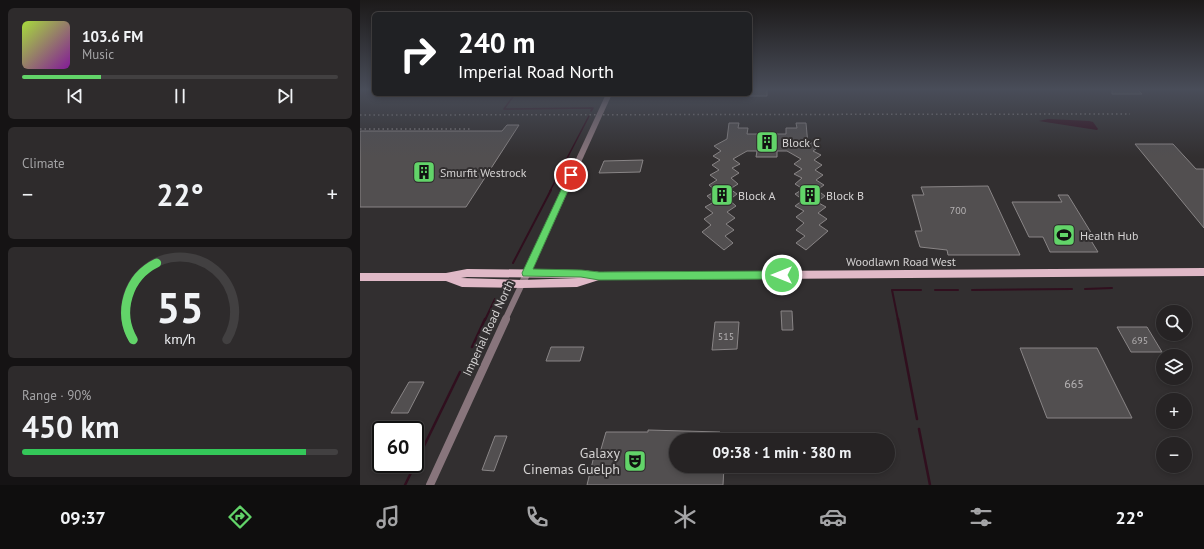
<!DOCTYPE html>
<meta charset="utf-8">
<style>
:root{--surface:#262324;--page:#2e2b2c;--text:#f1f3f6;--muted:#a4a4a6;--line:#424041;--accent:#62d469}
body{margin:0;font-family:"PT Sans",sans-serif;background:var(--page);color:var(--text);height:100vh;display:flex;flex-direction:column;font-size:15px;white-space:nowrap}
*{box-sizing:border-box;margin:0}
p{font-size:13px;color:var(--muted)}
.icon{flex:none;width:22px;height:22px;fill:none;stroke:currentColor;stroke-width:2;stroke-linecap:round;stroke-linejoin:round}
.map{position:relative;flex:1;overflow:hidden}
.panel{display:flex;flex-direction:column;gap:8px;padding:8px;background:#151314;width:360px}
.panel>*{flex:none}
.hud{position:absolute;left:12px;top:12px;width:380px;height:84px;border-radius:6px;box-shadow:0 2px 6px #0003,0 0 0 1px var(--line);background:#202124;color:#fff;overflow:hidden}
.fabs{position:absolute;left:796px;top:305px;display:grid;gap:8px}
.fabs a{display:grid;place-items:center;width:36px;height:36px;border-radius:50%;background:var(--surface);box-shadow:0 2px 6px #0003,0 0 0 1px var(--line);font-size:20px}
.speed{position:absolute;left:12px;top:421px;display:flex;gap:8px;font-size:20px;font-weight:700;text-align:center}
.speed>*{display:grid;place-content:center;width:52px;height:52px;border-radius:50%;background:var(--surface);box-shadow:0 2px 6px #0003,0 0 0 1px var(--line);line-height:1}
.speed .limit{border:2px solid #111;border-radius:6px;background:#fff;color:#111}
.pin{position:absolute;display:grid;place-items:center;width:34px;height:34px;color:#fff;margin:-17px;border:2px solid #fff;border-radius:50%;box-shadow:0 1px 4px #0007}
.me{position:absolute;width:44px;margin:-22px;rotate:270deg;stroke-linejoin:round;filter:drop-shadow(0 0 3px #0008)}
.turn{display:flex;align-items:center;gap:14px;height:84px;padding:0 20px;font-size:18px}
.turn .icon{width:52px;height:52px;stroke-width:2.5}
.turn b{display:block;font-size:28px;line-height:34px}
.big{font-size:30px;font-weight:800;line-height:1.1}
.panel .tile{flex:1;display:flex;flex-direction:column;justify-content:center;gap:6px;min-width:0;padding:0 14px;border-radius:6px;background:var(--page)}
.panel .dial{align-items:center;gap:0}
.dial svg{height:104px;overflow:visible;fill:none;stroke:var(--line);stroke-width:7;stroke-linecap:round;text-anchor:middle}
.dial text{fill:var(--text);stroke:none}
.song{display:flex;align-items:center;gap:12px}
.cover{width:48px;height:48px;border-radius:6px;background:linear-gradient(135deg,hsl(80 70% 55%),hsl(290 70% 35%))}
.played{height:4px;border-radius:2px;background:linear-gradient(90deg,var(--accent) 25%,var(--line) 25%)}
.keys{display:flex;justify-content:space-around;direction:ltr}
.heat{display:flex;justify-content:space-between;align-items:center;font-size:22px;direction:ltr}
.charge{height:6px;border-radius:3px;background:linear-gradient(90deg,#34c759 90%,var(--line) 0)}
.trip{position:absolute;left:309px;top:433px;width:226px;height:40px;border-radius:20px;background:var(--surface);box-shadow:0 2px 6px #0003,0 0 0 1px var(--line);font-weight:800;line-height:40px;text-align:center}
.tabs{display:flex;height:64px;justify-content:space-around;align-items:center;background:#0f0e0e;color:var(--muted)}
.tabs .icon{width:28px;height:28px}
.tabs .active{color:var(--accent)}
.tabs b{font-size:18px;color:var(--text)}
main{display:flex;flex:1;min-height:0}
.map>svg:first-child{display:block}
.water{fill:#300f1e}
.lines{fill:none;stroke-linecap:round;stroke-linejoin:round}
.stream-far2{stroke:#300f1e;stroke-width:1.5}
.stream-far1{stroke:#300f1e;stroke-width:2}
.stream{stroke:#300f1e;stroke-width:2.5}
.building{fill:#524f50;stroke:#898586}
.minor-far1{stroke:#88757c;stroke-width:6}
.minor{stroke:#88757c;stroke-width:8}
.tertiary{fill:#88757c;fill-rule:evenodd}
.primary{fill:#e0b9c7;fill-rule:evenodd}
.rail{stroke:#7d7a7b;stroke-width:1.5;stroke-dasharray:1.5 3;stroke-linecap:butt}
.route{fill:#62d469;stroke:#408a44}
.labels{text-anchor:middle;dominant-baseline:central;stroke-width:4;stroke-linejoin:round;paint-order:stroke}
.number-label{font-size:10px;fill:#b4b1b2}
.poi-label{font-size:12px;fill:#d4d2d2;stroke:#322f30;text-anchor:start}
.street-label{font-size:12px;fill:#d4d2d2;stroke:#322f30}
.near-number-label{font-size:12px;fill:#b4b1b2}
.near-poi-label{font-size:14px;fill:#d4d2d2;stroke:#322f30;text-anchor:end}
</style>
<main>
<section class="panel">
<div class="tile">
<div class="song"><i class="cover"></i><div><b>103.6 FM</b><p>Music</p></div></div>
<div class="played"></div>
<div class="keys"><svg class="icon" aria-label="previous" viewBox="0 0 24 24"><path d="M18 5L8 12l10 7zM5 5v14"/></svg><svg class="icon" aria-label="pause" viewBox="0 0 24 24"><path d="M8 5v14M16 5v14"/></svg><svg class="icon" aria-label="next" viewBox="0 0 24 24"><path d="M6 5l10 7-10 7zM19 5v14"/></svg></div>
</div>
<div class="tile"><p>Climate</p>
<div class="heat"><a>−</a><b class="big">22°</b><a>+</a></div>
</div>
<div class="tile dial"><svg viewBox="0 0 100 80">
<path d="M14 69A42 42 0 1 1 86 69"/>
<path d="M14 69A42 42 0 0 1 32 10" stroke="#62d469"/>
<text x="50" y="56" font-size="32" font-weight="700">55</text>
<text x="50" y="72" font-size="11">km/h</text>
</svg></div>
<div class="tile"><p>Range · 90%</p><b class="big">450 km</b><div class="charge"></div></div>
</section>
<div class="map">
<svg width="844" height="485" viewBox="0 0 844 485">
<rect width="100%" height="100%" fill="#322f30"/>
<!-- water -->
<path class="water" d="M688,119L729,121L733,122L738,129L737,130L679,121Z"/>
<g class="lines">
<!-- stream-far2 -->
<path class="stream-far2" d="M155,94L144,109L233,108L231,111
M190,191L229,116"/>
<!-- stream-far1 -->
<path class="stream-far1" d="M153,263L191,190
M725,289L752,288
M575,290H598
M612,290L712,289
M125,320L135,299
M538,320L532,290H561"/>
<!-- stream -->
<path class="stream" d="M538,319L557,419
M112,347L125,319
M559,429L570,485
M45,485L100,372"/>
</g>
<!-- building -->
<path class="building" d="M390,89H407V96H390Z
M752,89H777L782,94H752Z
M369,123H379L378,128H388L387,134H398V140H417V134H426V128H437L436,123H446L448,145L453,142L460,146L453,151L461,155L454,160L462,165L455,170L463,175L456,180L464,185L457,190L465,196L457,202L466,207L458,213L467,219L459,225L468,231L446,250L436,243L445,236L436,230L444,223L436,217L444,211L435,206L443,200L435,194L443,189L435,184L442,178L434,174L442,169L434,164L441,159L427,151H417V157H396L397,151H387L373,159L380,164L372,168L379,173L371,178L378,184L370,189L377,194L369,200L376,206L367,212L375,218L366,224L374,230L365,236L373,243L364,250L342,232L351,225L344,219L353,213L345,207L354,202L347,196L356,191L349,185L357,180L350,175L359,170L352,165L360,160L353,156L361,151L354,146L367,139Z
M147,125H159L106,207H0V131H142Z
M775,144H813L836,169H844V228Z
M283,160L280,172L239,173L244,161Z
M628,186L660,255H588L587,250L560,247L555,231H562L552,195H564L561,187Z
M698,195H708L735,239H730L738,252H690L683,237H669L652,202H702Z
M421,311H432L433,330H422Z
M355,322H379L377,349L352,350Z
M757,327H787L802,352H771Z
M191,347H224L220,361H186Z
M660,348H737L772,418H687Z
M49,382H64L48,413H31Z
M288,430L360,432V440H316V466L364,467L363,485H227L234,456H239L246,432H288Z
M135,436H147L134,471L122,470Z"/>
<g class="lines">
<!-- minor-far1 -->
<path class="minor-far1" d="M145,320L162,284"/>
<!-- minor -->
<path class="minor" d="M70,485L146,319"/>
<!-- tertiary -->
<path class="tertiary" d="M246,94H252L166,284L165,286L162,288L159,286L158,284Z"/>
<!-- primary -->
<path class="primary" d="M844,268V276L239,280L217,287L162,288L102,287L86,281H0V273H86L107,269L221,270L239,272ZM107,277L218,278L162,280L101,278Z"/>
<!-- rail -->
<path class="rail" d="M0,115L770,114
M0,129H110"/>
</g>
<!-- sky -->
<linearGradient id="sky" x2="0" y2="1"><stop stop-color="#1c1a1a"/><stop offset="0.57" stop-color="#494d59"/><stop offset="1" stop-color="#494d59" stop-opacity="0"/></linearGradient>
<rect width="844" height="157" fill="url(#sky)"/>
<!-- route -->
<path class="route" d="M209,173H211L215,175L173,269L221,270L239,272L422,271L425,272L427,275L425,278L422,279L239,280L221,277L163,276L162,273Z"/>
<!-- icons -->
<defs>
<g id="building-square" transform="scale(1.15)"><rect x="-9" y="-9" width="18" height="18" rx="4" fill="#62d469" stroke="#322f30"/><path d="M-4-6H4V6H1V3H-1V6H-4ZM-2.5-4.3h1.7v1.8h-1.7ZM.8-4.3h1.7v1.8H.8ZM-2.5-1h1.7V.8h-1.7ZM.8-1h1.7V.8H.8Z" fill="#111"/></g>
<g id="stadium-square" transform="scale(1.15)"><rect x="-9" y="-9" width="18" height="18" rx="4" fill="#62d469" stroke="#322f30"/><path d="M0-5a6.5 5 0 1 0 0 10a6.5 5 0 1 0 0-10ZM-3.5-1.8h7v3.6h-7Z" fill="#111"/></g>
<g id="theatre-square" transform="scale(1.15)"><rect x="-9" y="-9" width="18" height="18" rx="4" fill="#62d469" stroke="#322f30"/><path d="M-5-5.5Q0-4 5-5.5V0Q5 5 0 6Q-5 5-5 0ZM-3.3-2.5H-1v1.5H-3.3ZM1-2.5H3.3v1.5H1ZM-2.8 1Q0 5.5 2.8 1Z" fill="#111"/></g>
</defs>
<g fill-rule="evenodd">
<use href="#building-square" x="407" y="142"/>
<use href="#building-square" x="64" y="172"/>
<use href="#building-square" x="362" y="195"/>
<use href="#building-square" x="450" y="195"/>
<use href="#stadium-square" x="704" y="235"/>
<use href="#theatre-square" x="275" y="461"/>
</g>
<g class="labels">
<!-- number labels -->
<g class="number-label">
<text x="598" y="210">700</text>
<text x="366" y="336">515</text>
<text x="780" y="340">695</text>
</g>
<!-- poi labels -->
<g class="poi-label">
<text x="422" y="142">Block C</text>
<text x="80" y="172">Smurfit Westrock</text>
<text x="378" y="195">Block A</text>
<text x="466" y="195">Block B</text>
<text x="720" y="235">Health Hub</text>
</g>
<!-- street labels -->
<g class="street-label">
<text x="541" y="261">Woodlawn Road West</text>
<text transform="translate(128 328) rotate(-65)">Imperial Road North</text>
</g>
<!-- near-number labels -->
<g class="near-number-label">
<text x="714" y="383">665</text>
</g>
<!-- near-poi labels -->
<g class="near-poi-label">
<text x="260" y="453">Galaxy<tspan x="260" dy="16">Cinemas Guelph</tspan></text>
</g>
</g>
</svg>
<div class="fabs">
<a><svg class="icon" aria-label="search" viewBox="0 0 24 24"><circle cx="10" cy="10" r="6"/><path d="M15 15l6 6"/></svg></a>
<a><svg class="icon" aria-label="layers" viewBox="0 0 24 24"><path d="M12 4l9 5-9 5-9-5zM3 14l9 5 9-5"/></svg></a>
<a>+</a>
<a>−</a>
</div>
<div class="speed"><div class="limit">60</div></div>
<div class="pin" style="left:211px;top:175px;background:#d93025"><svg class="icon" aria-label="arrive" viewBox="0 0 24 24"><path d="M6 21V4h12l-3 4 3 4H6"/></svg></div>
<svg class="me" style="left:422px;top:275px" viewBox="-20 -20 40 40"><circle r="17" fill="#62d469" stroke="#fff" stroke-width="3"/><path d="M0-11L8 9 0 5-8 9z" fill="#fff"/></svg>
<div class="trip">09:38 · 1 min · 380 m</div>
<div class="hud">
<div class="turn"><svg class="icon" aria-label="right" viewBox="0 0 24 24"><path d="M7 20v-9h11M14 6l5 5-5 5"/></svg><div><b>240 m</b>Imperial Road North</div></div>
</div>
</div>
</main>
<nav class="tabs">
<b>09:37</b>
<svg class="icon active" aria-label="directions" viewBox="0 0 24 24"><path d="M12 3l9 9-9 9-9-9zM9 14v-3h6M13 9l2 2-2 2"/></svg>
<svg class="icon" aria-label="music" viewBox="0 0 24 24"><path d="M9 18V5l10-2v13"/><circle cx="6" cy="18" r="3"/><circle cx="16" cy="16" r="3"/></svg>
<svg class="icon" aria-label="phone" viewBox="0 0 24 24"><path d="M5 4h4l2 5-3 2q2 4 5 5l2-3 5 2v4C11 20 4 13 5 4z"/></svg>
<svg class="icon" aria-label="climate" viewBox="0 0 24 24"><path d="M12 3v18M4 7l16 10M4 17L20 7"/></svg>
<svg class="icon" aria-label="car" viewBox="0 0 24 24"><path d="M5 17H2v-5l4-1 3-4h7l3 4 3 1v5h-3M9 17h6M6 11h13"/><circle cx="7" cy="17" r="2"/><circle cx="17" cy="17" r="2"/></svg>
<svg class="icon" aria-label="filters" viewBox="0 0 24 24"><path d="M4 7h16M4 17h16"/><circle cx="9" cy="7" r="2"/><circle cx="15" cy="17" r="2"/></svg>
<b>22°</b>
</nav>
